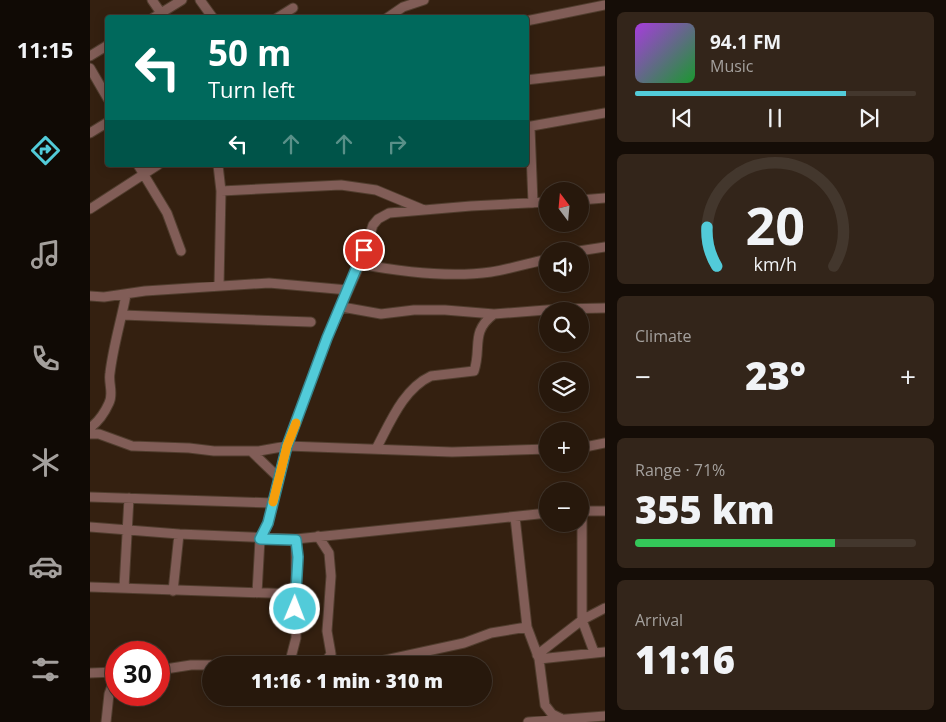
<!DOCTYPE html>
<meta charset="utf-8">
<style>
:root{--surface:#27180c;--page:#33251a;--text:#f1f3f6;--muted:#a4a09d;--line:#43372d;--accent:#52cbd9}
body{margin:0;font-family:"Open Sans",sans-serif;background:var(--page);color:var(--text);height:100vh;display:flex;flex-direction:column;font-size:19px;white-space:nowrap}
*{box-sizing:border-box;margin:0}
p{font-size:16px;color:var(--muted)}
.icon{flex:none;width:28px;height:28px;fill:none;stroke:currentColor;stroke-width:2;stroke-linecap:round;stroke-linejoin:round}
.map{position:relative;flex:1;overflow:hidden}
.sheet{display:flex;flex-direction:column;gap:12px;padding:12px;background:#150d07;width:341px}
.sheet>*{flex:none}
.guide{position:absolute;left:15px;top:15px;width:424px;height:152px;border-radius:5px;box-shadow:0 2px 12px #0003,0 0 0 1px var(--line);background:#00695c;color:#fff;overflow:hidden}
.needle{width:32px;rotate:344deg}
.fabs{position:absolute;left:449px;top:182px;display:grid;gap:10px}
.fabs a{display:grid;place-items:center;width:50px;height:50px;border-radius:50%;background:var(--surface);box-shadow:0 2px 12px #0003,0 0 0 1px var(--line);font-size:25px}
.speed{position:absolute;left:15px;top:641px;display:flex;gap:10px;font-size:25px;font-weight:700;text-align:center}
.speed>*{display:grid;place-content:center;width:65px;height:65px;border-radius:50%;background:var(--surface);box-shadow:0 2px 12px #0003,0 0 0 1px var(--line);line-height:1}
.speed .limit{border:8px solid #d22;background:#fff;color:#111}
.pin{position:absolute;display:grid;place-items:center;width:42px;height:42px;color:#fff;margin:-21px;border:2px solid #fff;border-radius:50%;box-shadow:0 1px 5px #0007}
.me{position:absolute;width:55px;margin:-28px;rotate:1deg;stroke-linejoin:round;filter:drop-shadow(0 0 4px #0008)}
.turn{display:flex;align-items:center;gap:18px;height:105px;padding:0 20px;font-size:22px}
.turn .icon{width:65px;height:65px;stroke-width:2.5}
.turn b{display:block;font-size:35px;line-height:42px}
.lanes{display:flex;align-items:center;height:48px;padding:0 20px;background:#0003;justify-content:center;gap:25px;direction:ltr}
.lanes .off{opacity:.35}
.big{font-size:38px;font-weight:800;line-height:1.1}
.sheet .card{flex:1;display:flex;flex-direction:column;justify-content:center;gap:8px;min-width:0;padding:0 18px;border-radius:8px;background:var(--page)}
.sheet .dial{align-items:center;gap:0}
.dial svg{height:130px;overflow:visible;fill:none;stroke:var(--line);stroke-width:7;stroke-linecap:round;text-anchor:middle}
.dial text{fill:var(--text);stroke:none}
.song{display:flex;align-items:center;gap:15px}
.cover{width:60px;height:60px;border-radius:8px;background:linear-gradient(135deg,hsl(280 70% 55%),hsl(130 70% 35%))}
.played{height:5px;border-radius:2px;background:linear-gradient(90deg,var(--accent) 75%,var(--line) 75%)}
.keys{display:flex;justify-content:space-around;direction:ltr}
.heat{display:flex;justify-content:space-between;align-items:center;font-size:28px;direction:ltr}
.charge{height:8px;border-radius:4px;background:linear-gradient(90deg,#34c759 71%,var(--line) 0)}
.trip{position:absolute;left:112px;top:656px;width:290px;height:50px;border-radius:25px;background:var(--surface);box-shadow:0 2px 12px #0003,0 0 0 1px var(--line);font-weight:800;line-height:50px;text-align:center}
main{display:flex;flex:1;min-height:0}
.menu{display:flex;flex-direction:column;width:90px;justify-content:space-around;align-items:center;background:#100a05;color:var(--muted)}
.menu .icon{width:35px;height:35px}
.menu .on{color:var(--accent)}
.menu b{font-size:22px;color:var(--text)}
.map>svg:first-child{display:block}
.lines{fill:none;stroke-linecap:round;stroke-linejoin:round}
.minor-casing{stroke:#503d2e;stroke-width:11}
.minor{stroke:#815d57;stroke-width:9}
.route-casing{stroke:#35848d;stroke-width:12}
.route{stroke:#52cbd9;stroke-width:9}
.slow{stroke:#f59e0b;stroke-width:9}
</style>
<main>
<nav class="menu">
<b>11:15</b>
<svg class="icon on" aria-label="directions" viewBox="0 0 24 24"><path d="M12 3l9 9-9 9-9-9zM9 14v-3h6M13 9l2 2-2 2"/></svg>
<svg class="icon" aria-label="music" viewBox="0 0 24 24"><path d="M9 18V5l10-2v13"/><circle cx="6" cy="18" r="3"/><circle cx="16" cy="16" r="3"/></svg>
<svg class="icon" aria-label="phone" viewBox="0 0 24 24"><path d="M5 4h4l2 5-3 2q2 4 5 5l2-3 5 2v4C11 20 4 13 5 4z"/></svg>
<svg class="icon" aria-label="climate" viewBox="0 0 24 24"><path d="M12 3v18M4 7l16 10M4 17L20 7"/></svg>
<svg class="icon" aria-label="car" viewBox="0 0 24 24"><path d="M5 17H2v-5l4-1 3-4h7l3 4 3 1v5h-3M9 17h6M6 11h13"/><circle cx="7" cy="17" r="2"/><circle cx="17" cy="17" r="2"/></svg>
<svg class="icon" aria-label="filters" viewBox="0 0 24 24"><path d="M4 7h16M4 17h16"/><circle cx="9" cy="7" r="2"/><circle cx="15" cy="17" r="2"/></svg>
</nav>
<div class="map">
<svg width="515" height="722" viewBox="0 0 515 722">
<rect width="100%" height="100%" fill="#342010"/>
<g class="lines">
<!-- minor casing -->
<g class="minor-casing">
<path id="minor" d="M62,0L71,13
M110,0L123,18
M63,18L92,0
M187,18L203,8
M297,18L313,7L334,0
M436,21L515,5
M0,56L18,45
M0,68L18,99
M436,80L515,71
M436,127L515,113
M440,128L443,203
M0,133L18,122
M48,165L77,213L91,251
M128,165L131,191
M490,200L515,198
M0,209L68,165
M489,251L515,247
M270,264C312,272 359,278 401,272C420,269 439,263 458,259
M129,286L131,191L251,185L286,190L334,210
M0,296L14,297L55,291L179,283L258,290
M252,307L291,314L324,310H355L404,314L469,309L515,308
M32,315L221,322
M0,428C8,422 15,412 19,403C24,393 18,383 20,373C23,347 31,321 36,295
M0,434H9L42,446L99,448L124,451H169L197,446L362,452L458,449
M490,448L515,443
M286,449C300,423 313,389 341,376L384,371C392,347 380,332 404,314
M161,451L189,478
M0,497L183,503
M490,511H515
M492,511V620L504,652
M425,517L437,627L449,659L455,705L462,714L470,718
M0,527L89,534L206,539L458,513
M228,536L239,553L241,576L237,631L241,654L233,665
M0,587L205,594
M34,588L39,498
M83,591L89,534
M167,593L170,539L178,523L197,446L237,338L270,264L283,225L288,219L299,213L381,206L458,202
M447,655L492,620L515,608
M449,659L515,652
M199,665L206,638V539
M245,665L291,661L374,643L401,633L437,627
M69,670L101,665H121
M0,673L26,672
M16,722L19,694L26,675
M438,722L515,716"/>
</g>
<!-- minor -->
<use href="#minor" class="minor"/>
</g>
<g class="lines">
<!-- route casing -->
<g class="route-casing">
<path id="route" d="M205,609L208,557L206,540L170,539L178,523L197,446L237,338L274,250"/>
</g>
<!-- route -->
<use href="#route" class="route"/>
<!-- slow -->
<path class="slow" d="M183,502L197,446L206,423"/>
</g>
</svg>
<div class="fabs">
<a><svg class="needle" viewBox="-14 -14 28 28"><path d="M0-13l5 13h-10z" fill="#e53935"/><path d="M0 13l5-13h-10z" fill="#a4a09d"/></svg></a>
<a><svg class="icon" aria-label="sound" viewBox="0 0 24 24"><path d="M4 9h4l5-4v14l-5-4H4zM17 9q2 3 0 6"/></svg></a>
<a><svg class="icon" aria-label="search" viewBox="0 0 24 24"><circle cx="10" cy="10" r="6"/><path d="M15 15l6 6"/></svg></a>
<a><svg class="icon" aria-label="layers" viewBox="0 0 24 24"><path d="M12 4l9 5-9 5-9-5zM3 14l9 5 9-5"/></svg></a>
<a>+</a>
<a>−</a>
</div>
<div class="speed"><div class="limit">30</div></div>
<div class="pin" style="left:274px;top:250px;background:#d93025"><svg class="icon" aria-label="arrive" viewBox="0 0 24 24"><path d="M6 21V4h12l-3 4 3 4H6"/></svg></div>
<svg class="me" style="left:205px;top:609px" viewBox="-20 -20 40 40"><circle r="17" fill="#52cbd9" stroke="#fff" stroke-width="3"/><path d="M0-11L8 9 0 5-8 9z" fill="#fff"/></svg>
<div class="trip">11:16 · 1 min · 310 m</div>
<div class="guide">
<div class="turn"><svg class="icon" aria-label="left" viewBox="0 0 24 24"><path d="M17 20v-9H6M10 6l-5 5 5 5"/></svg><div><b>50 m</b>Turn left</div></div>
<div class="lanes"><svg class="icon" aria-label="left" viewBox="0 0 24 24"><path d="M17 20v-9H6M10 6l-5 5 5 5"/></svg><svg class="icon off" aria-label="ahead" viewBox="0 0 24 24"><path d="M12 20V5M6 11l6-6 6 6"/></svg><svg class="icon off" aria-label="ahead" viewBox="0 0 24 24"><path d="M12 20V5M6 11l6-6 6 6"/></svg><svg class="icon off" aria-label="right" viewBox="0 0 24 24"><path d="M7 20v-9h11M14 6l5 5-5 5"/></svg></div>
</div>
</div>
<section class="sheet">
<div class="card">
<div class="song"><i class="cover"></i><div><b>94.1 FM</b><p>Music</p></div></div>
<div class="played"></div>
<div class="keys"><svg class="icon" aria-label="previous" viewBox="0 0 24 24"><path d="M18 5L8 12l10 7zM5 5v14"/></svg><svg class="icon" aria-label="pause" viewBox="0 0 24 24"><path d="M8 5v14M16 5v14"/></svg><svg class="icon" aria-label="next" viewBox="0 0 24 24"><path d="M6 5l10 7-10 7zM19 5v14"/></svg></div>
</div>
<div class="card dial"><svg viewBox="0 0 100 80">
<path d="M14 69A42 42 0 1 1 86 69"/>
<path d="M14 69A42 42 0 0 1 8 45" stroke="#52cbd9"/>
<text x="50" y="56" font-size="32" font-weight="700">20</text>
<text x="50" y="72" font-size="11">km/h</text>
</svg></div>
<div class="card"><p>Climate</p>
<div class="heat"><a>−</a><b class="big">23°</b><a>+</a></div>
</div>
<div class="card"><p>Range · 71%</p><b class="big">355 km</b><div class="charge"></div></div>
<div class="card"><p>Arrival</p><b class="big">11:16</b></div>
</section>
</main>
